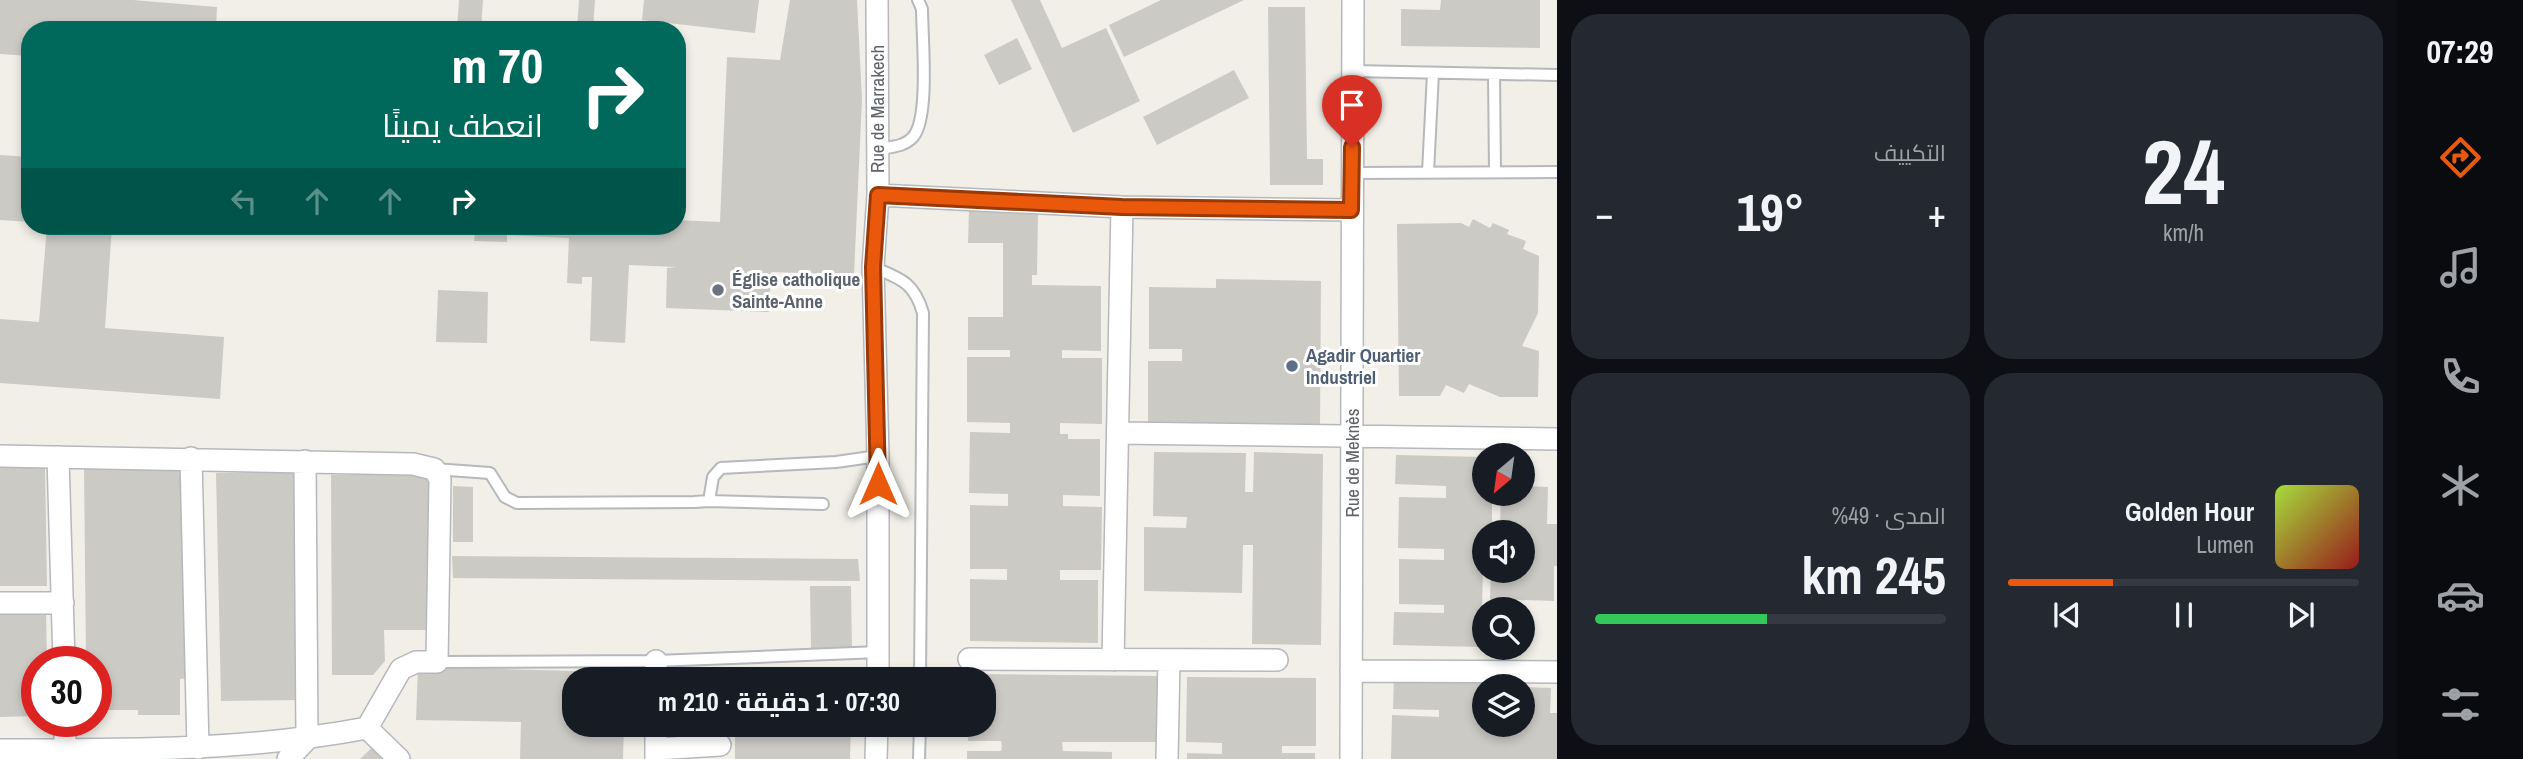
<!DOCTYPE html>
<html lang="ar">
<meta charset="utf-8">
<style>
:root{--surface:#171b24;--page:#242831;--text:#f1f3f6;--muted:#9ea1a6;--line:#363941;--accent:#ea580c}
body{margin:0;font-family:"Archivo Narrow",Cairo,sans-serif;background:var(--page);color:var(--text);direction:rtl;height:100vh;display:flex;flex-direction:column;font-size:26px;white-space:nowrap}
*{box-sizing:border-box;margin:0}
p{font-size:23px;color:var(--muted)}
.icon{flex:none;width:38px;height:38px;fill:none;stroke:currentColor;stroke-width:2;stroke-linecap:round;stroke-linejoin:round}
.map{position:relative;flex:1;overflow:hidden;direction:ltr}
.side{display:flex;flex-direction:column;gap:14px;padding:14px;background:#0d0f14;width:840px}
.side>*{flex:none}
.banner{position:absolute;left:21px;top:21px;width:665px;height:214px;border-radius:28px;box-shadow:0 4px 10px #0003;direction:rtl;background:#00695c;color:#fff;overflow:hidden}
.needle{width:46px;rotate:209deg}
.tools{position:absolute;left:1472px;top:443px;display:grid;gap:14px}
.tools a{display:grid;place-items:center;width:63px;height:63px;border-radius:50%;background:var(--surface);box-shadow:0 4px 10px #0003;font-size:35px}
.speed{position:absolute;left:21px;top:646px;display:flex;gap:14px;font-size:35px;font-weight:700;text-align:center}
.speed>*{display:grid;place-content:center;width:91px;height:91px;border-radius:50%;background:var(--surface);box-shadow:0 4px 10px #0003;line-height:1}
.speed .limit{border:10px solid #d22;background:#fff;color:#111}
.pin{position:absolute;display:grid;place-items:center;width:60px;height:60px;color:#fff;margin:-72px -30px;border-radius:50% 50% 50% 0;rotate:-45deg;box-shadow:0 0 7px #0007}
.pin .icon{rotate:45deg}
.me{position:absolute;width:77px;margin:-38px;rotate:0deg;stroke-linejoin:round;filter:drop-shadow(0 0 5px #0008)}
.turn{display:flex;align-items:center;gap:24px;height:147px;padding:0 28px;font-size:32px}
.turn .icon{width:91px;height:91px;stroke-width:2.5}
.turn b{display:block;font-size:49px;line-height:60px}
.lanes{display:flex;align-items:center;height:66px;padding:0 28px;background:#0003;justify-content:center;gap:35px;direction:ltr}
.lanes .off{opacity:.35}
.big{font-size:52px;font-weight:700;line-height:1.1}
.side .tile{flex:1;display:flex;flex-direction:column;justify-content:center;gap:10px;min-width:0;padding:0 24px;border-radius:28px;background:var(--page)}
.side .dial{align-items:center;gap:0}
.dial b{font-size:91px;line-height:1}
.song{display:flex;align-items:center;gap:21px}
.cover{width:84px;height:84px;border-radius:10px;background:linear-gradient(135deg,hsl(80 70% 55%),hsl(0 70% 35%))}
.played{height:7px;border-radius:4px;background:linear-gradient(90deg,var(--accent) 30%,var(--line) 30%)}
.keys{display:flex;justify-content:space-around;direction:ltr}
.heat{display:flex;justify-content:space-between;align-items:center;font-size:38px;direction:ltr}
.charge{height:10px;border-radius:5px;background:linear-gradient(90deg,#34c759 49%,var(--line) 0)}
.side .tiles{flex:1;display:grid;gap:14px;grid-template-columns:repeat(2,1fr)}
.trip{position:absolute;left:562px;top:667px;width:434px;height:70px;border-radius:28px;background:var(--surface);box-shadow:0 4px 10px #0003;font-weight:700;line-height:70px;text-align:center;direction:rtl}
main{display:flex;flex:1;min-height:0}
.dock{display:flex;flex-direction:column;width:126px;justify-content:space-around;align-items:center;background:#090b0e;color:var(--muted)}
.dock .icon{width:49px;height:49px}
.dock .on{color:var(--accent)}
.dock b{font-size:32px;color:var(--text)}
.map>svg:first-child{display:block}
.building{fill:#cccac5}
.lines{fill:none;stroke-linecap:round;stroke-linejoin:round}
.lane-casing{stroke:#b5b8bc;stroke-width:14}
.street-casing{stroke:#b5b8bc;stroke-width:24}
.lane{stroke:#fff;stroke-width:10}
.street{stroke:#fff;stroke-width:21}
.route-casing{stroke:#983908;stroke-width:18}
.route{stroke:#ea580c;stroke-width:12}
.worship-dot{fill:#6b7280;stroke:#fff;stroke-width:2.5}
.service-dot{fill:#5c6f8a;stroke:#fff;stroke-width:2.5}
.labels{text-anchor:middle;dominant-baseline:central;stroke-width:6;stroke-linejoin:round;paint-order:stroke}
.street-label{font-size:19px;fill:#5f6368;stroke:#fff}
.worship-label{font-size:19px;font-weight:bold;fill:#5b616d;stroke:#fff;text-anchor:start}
.service-label{font-size:19px;font-weight:bold;fill:#4e5e75;stroke:#fff;text-anchor:start}
</style>
<main>
<nav class="dock">
<b>07:29</b>
<svg class="icon on" aria-label="directions" viewBox="0 0 24 24"><path d="M12 3l9 9-9 9-9-9zM9 14v-3h6M13 9l2 2-2 2"/></svg>
<svg class="icon" aria-label="music" viewBox="0 0 24 24"><path d="M9 18V5l10-2v13"/><circle cx="6" cy="18" r="3"/><circle cx="16" cy="16" r="3"/></svg>
<svg class="icon" aria-label="phone" viewBox="0 0 24 24"><path d="M5 4h4l2 5-3 2q2 4 5 5l2-3 5 2v4C11 20 4 13 5 4z"/></svg>
<svg class="icon" aria-label="climate" viewBox="0 0 24 24"><path d="M12 3v18M4 7l16 10M4 17L20 7"/></svg>
<svg class="icon" aria-label="car" viewBox="0 0 24 24"><path d="M5 17H2v-5l4-1 3-4h7l3 4 3 1v5h-3M9 17h6M6 11h13"/><circle cx="7" cy="17" r="2"/><circle cx="17" cy="17" r="2"/></svg>
<svg class="icon" aria-label="filters" viewBox="0 0 24 24"><path d="M4 7h16M4 17h16"/><circle cx="9" cy="7" r="2"/><circle cx="15" cy="17" r="2"/></svg>
</nav>
<section class="side">
<div class="tiles">
<div class="tile dial"><b>24</b><p>km/h</p></div>
<div class="tile"><p>التكييف</p>
<div class="heat"><a>−</a><b class="big">19°</b><a>+</a></div>
</div>
<div class="tile">
<div class="song"><i class="cover"></i><div><b>Golden Hour</b><p>Lumen</p></div></div>
<div class="played"></div>
<div class="keys"><svg class="icon" aria-label="previous" viewBox="0 0 24 24"><path d="M18 5L8 12l10 7zM5 5v14"/></svg><svg class="icon" aria-label="pause" viewBox="0 0 24 24"><path d="M8 5v14M16 5v14"/></svg><svg class="icon" aria-label="next" viewBox="0 0 24 24"><path d="M6 5l10 7-10 7zM19 5v14"/></svg></div>
</div>
<div class="tile"><p>المدى · 49%</p><b class="big">245 km</b><div class="charge"></div></div>
</div>
</section>
<div class="map">
<svg width="1557" height="759" viewBox="0 0 1557 759">
<rect width="100%" height="100%" fill="#f1efe8"/>
<!-- building -->
<path class="building" d="M0,0H133L217,7L216,30H30V56L0,54Z
M459,0H483L481,30H457Z
M579,0H595L593,30H577Z
M644,0H759L755,33L642,20Z
M790,0H857L862,99L854,275L771,272L769,312L666,308L667,268L677,267L629,265L625,343L590,341L592,277H582V284L567,283L569,238L507,235V242L474,241L475,234L444,232V226H677V220L720,222L727,57L780,60Z
M1011,0H1040L1062,48L1106,28L1140,101L1073,133Z
M1161,0H1244L1124,57L1109,25Z
M1441,0H1540V48L1401,46V9L1440,10Z
M1268,7H1305L1307,159H1323V185H1270Z
M1017,38L1032,69L999,85L984,55Z
M1234,70L1249,98L1157,145L1143,117Z
M0,155L30,157V222L0,220Z
M969,210L1038,211L1037,275H1032V285L1101,286V351L1062,350V358H1102V424L1060,423V434H1068V439H1100V496L1063,495V506L1102,507L1101,570H1060V580H1098V643L970,641V579L1007,580V569H970V505L1008,506V494L969,493L970,432L1010,433V423L967,422V357H1010V350H968V317H1003V243H968Z
M1473,219L1490,228L1493,223L1509,230L1507,234L1526,241L1523,249L1539,256L1538,313L1522,346L1539,351L1538,397H1500L1469,384L1464,393L1446,385L1440,396H1399L1397,224L1461,223L1469,227Z
M47,226H112L105,328L224,337L220,399L0,383V319L39,322Z
M1216,279L1321,281L1320,424L1148,422V361H1182V349H1149V287L1216,288Z
M438,290L488,292L487,343L436,342Z
M1154,452L1246,453L1245,492H1253L1254,452L1323,454L1321,645L1252,644L1253,545H1243L1242,593L1144,591V527L1186,528L1187,517L1153,516Z
M1396,455L1484,457V494H1492V524H1500L1501,494H1522V486L1548,487L1547,524H1557V566H1554V601L1490,599L1491,570H1522V532H1484L1481,647L1393,645L1394,612L1444,613V605L1399,604V559L1444,560V549L1398,548L1399,497L1446,498V486L1395,484Z
M45,465L47,586H0V466Z
M84,469H188L189,678L180,679V715H138V710H96V662H86Z
M298,472L304,700L221,701L216,473Z
M331,475H434L435,630H384L385,661L373,675H332Z
M453,486L473,487V542H453Z
M452,556L858,559L860,581L453,578Z
M810,586H851L852,649H811Z
M46,612L47,662H37V716L0,717V613Z
M418,667L653,673V679H574V724H624L623,759H520L521,722L416,720Z
M683,671L852,675V679H683Z
M969,674L1161,676V742H1062L1063,751L1112,752V759H967V751H1001L1002,746L1001,741H968L969,724H984V679H969Z
M1187,677L1316,678V746H1282V753H1315V759H1187V753L1222,754V743L1186,742Z
M1394,677L1483,679L1484,724H1522V687L1551,688L1550,713H1557V759H1391L1392,715L1439,717V710L1393,709Z
M735,724H851L850,759H735Z
M377,743L392,759H360Z"/>
<g class="lines">
<!-- lane casing -->
<g class="lane-casing">
<path id="lane" d="M1352,71L1557,75
M1494,74L1495,172
M878,149C890,147 904,147 913,137C930,118 922,36 922,9L918,0
M1428,172L1433,73
M1351,173L1557,172
M873,267C901,279 914,282 923,313L920,679
M434,469L490,473L505,497L517,503L694,502L709,501L713,477L721,468L836,462L878,456
M709,501L823,504
M437,662L656,661L879,652
M919,759L920,724"/>
</g>
<!-- street casing -->
<g class="street-casing">
<path id="street" d="M877,0L878,195L873,267L878,456V679
M878,195L1122,207L1351,210
M1118,433L1557,439
M0,456L413,464L434,469L440,479L437,662H416L401,669L367,728
M58,457L64,662
M191,458L198,748
M0,603H63
M969,659L1277,660
M1113,660L1122,207
M656,661V679
M1351,671L1557,672
M65,721V750
M656,724V759
M367,728L399,759
M656,749L720,745
M0,750C123,750 246,751 367,728
M288,759L307,739L305,461
M876,759L877,724
M1167,759L1169,660
M1351,759L1353,0"/>
</g>
<!-- lane -->
<use href="#lane" class="lane"/>
<!-- street -->
<use href="#street" class="street"/>
</g>
<g class="lines">
<!-- route casing -->
<g class="route-casing">
<path id="route" d="M878,484L873,267L878,195L1122,207L1351,210L1352,147"/>
</g>
<!-- route -->
<use href="#route" class="route"/>
</g>
<!-- markers -->
<circle class="worship-dot" cx="718" cy="290" r="7"/>
<circle class="service-dot" cx="1292" cy="366" r="7"/>
<g class="labels">
<!-- street labels -->
<g class="street-label">
<text transform="translate(877 109) rotate(-90)">Rue de Marrakech</text>
<text transform="translate(1352 463) rotate(-90)">Rue de Meknès</text>
</g>
<!-- worship labels -->
<g class="worship-label">
<text x="732" y="279">Église catholique<tspan x="732" dy="22">Sainte-Anne</tspan></text>
</g>
<!-- service labels -->
<g class="service-label">
<text x="1306" y="355">Agadir Quartier<tspan x="1306" dy="22">Industriel</tspan></text>
</g>
</g>
</svg>
<div class="tools">
<a><svg class="needle" viewBox="-14 -14 28 28"><path d="M0-13l5 13h-10z" fill="#e53935"/><path d="M0 13l5-13h-10z" fill="#9ea1a6"/></svg></a>
<a><svg class="icon" aria-label="sound" viewBox="0 0 24 24"><path d="M4 9h4l5-4v14l-5-4H4zM17 9q2 3 0 6"/></svg></a>
<a><svg class="icon" aria-label="search" viewBox="0 0 24 24"><circle cx="10" cy="10" r="6"/><path d="M15 15l6 6"/></svg></a>
<a><svg class="icon" aria-label="layers" viewBox="0 0 24 24"><path d="M12 4l9 5-9 5-9-5zM3 14l9 5 9-5"/></svg></a>
</div>
<div class="speed"><div class="limit">30</div></div>
<div class="pin" style="left:1352px;top:147px;background:#d93025"><svg class="icon" aria-label="arrive" viewBox="0 0 24 24"><path d="M6 21V4h12l-3 4 3 4H6"/></svg></div>
<svg class="me" style="left:878px;top:484px" viewBox="-20 -20 40 40"><path d="M0-17L14 15 0 8-14 15z" fill="#ea580c" stroke="#fff" stroke-width="4"/></svg>
<div class="trip">07:30 · 1 دقيقة · 210 m</div>
<div class="banner">
<div class="turn"><svg class="icon" aria-label="right" viewBox="0 0 24 24"><path d="M7 20v-9h11M14 6l5 5-5 5"/></svg><div><b>70 m</b>انعطف يمينًا</div></div>
<div class="lanes"><svg class="icon off" aria-label="left" viewBox="0 0 24 24"><path d="M17 20v-9H6M10 6l-5 5 5 5"/></svg><svg class="icon off" aria-label="ahead" viewBox="0 0 24 24"><path d="M12 20V5M6 11l6-6 6 6"/></svg><svg class="icon off" aria-label="ahead" viewBox="0 0 24 24"><path d="M12 20V5M6 11l6-6 6 6"/></svg><svg class="icon" aria-label="right" viewBox="0 0 24 24"><path d="M7 20v-9h11M14 6l5 5-5 5"/></svg></div>
</div>
</div>
</main>
